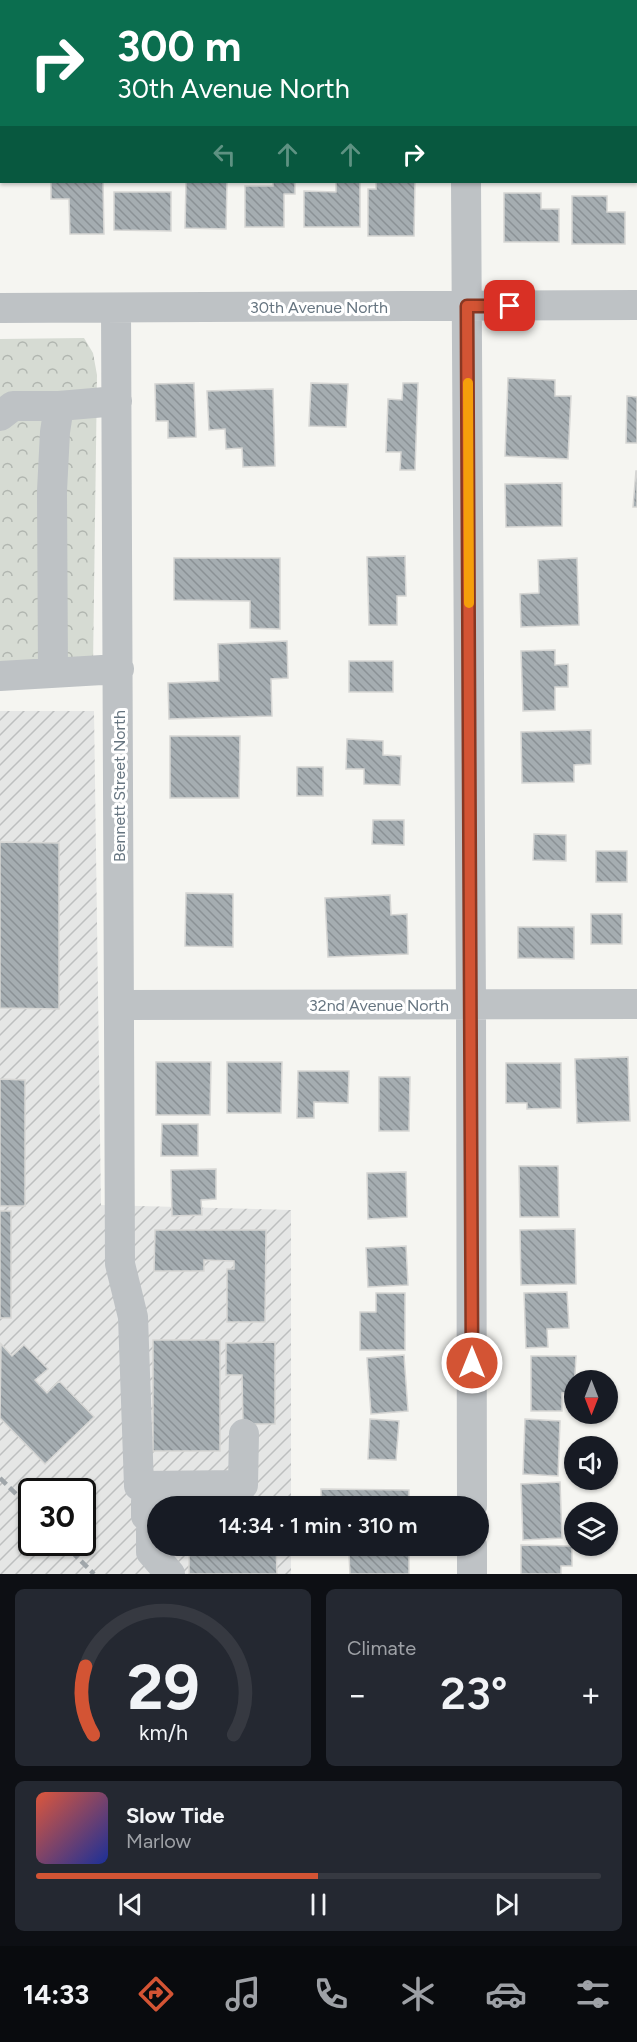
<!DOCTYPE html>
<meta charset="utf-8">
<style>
:root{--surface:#171b24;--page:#242831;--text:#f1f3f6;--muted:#9ea1a6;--line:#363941;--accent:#d35434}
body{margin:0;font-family:Figtree,sans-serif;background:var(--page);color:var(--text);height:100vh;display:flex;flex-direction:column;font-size:22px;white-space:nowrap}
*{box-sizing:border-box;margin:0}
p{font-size:20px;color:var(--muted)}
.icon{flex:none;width:33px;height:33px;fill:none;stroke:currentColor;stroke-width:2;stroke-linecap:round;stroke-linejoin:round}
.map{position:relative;height:1574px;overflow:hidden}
.side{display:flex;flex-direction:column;gap:15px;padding:15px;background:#0d0f14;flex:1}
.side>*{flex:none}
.top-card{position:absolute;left:0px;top:0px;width:638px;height:183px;box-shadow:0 2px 4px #0004;background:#0b6e4f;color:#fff;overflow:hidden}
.needle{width:39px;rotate:180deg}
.controls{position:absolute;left:564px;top:1370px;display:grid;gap:12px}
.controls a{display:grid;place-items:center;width:54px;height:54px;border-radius:50%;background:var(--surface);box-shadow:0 2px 4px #0004;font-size:30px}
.speed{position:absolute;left:18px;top:1478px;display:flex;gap:12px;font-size:30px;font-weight:700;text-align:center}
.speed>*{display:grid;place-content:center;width:78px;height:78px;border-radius:50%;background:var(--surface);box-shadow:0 2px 4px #0004;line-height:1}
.speed .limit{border:3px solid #111;border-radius:9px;background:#fff;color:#111}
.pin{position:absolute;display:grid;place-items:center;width:51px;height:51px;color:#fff;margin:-26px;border-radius:12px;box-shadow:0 3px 9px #0006}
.me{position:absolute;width:66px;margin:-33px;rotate:0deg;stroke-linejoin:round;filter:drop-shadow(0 0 4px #0008)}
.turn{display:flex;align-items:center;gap:21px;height:126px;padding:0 18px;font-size:27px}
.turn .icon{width:78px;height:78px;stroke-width:2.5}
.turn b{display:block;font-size:42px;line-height:51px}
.lanes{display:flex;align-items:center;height:57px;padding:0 18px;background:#0003;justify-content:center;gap:30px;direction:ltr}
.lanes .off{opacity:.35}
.big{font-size:45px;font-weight:600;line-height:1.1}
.side .widget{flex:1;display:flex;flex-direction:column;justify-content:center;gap:9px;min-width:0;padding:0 21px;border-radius:9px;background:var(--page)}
.side .dial{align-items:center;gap:0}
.dial svg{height:156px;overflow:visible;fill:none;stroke:var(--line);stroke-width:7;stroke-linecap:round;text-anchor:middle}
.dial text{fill:var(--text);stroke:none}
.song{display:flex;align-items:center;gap:18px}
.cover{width:72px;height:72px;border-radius:9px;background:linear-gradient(135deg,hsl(10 70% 55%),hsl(230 70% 35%))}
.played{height:6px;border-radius:3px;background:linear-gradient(90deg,var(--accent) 50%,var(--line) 50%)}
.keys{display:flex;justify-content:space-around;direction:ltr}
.heat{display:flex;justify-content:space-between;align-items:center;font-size:33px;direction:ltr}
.side .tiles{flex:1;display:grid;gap:15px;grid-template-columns:1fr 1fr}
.widget:last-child{grid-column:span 2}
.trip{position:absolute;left:147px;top:1496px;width:342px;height:60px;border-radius:30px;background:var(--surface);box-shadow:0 2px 4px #0004;font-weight:600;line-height:60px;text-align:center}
.dock{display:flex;height:96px;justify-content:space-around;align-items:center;background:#090b0e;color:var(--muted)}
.dock .icon{width:42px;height:42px}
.dock .active{color:var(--accent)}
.dock b{font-size:27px;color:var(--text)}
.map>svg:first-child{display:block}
.industrial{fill:url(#industrial-furrows);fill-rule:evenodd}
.forest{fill:url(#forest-crowns)}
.building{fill:url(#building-back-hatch);stroke:#d6d6d4;stroke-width:1.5}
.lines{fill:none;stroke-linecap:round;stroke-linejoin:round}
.minor{stroke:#bec2c5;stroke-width:30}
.rail{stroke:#a0a6aa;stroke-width:4.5;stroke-dasharray:9 4.5;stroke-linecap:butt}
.route-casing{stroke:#893722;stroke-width:15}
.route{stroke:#d35434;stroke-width:10}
.slow{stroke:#f59e0b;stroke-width:10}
.labels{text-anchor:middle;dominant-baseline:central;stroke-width:6;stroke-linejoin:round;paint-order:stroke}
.street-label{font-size:16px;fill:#667580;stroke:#fff}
</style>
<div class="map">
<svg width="637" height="1574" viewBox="0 0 637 1574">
<defs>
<pattern id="industrial-furrows" width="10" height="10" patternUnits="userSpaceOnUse" patternTransform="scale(1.5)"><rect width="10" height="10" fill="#e5e6e5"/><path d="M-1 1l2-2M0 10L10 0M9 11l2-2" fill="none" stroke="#bdbfbf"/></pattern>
<pattern id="forest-crowns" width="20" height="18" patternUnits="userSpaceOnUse" patternTransform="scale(1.5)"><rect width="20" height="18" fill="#d6dbd3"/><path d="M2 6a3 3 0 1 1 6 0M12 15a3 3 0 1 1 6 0" fill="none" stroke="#b1b6b0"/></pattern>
<pattern id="building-back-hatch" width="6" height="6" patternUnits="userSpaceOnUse" patternTransform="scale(1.5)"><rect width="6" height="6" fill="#a5adb1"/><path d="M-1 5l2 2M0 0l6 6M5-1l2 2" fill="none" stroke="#8a9195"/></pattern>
</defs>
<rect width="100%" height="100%" fill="#f5f5f1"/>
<!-- industrial -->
<path class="industrial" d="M0,711H94L101,1205L291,1210V1506H158V1545H291V1574H0ZM32,1491H82V1542H32Z"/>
<!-- forest -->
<path class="forest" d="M84,338L93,353L97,375L93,666L0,667V339Z"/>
<!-- building -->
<path class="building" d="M0,0H38V2H2V29Z
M51,0H105V2H51Z
M116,0H167V2H116Z
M178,0H230V2H178Z
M242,0H293L242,2Z
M306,0H358V2H306Z
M367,0H414V2H367Z
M51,182H103L104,234H70L69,199H51Z
M186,182H227L226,229L185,228Z
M273,182H295V194H284V227H245V186H273Z
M336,182H360V227H304V191L336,192Z
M376,182H415L414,236H368V189H376Z
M114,192H171V231L114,230Z
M504,193H541V209H559V242H504Z
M572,196H607V212H625V244H572Z
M508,378L555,380V396H571L568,459L505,456Z
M194,383L196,437L168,438V421H156L155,384Z
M311,383L348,384L346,427L309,426Z
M403,383H418L415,470H400L401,452H386L388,399L402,400Z
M273,389L275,466L243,467L242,448L226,449L225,429L209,430L207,391Z
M627,396L637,397V443H626Z
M636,471H637V507H633Z
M562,483V526L506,527L505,484Z
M405,556L406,596H397V625H369L367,557Z
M174,558H280V629L250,628V601L174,600Z
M577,558L579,625L521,627L520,594L539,593L538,560Z
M287,641L288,678L271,679L272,716L169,719L168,683L219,681L218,644Z
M555,650V665L568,664V687H555V710L523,711L521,651Z
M349,661H393V692H349Z
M591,730V764L574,765V782L522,783L521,732Z
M170,736H240L239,798H170Z
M347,739L383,741V755L401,756L400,785L364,784V769H346Z
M297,767H323V796H297Z
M373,820H404V845L372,844Z
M534,834L566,835V861L533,860Z
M0,842L59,843V1009L0,1008Z
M596,851H627V882H596Z
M186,893L233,894V947L185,946Z
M390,895L391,915L407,914L408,954L328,957L325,898Z
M591,914H622V944H591Z
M518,927H574V959L518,958Z
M628,1057L630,1121L577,1123L575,1059Z
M156,1062H211L210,1115H156Z
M227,1062H282L281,1113H227Z
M506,1063H561V1108L527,1109V1103H506Z
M298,1071H349L348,1103L314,1102V1118H297Z
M379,1077H410L409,1131H379Z
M0,1079L25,1080V1206H0Z
M162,1124H198V1156H161Z
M519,1166H558L559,1217H520Z
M216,1169V1199L201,1200L202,1215L172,1216L171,1170Z
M406,1172L407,1217L368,1219L367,1173Z
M0,1211H11V1318H0Z
M575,1229L576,1284L521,1285L520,1230Z
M155,1230H266L265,1322H227V1269H234V1261L204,1260V1271H154Z
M406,1246L408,1285L368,1287L366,1248Z
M567,1292L569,1328L547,1329L548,1347L526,1348L524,1293Z
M376,1293H405V1350H360V1312H376Z
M153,1340H220V1451H153Z
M275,1342V1424H243L242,1375H226V1343Z
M1,1344L12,1356L24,1345L48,1369L35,1380L47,1393L59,1381L94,1417L45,1464L0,1418Z
M404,1355L408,1411L371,1414L367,1358Z
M531,1356H576L574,1392L562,1393V1411H531Z
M370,1419L399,1421L396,1460L368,1459Z
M525,1419L560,1421L558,1476L523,1474Z
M560,1482L562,1538L523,1540L521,1484Z
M321,1489L409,1490V1506H321Z
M189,1545H276L277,1574H189Z
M521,1545L572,1546V1566H561V1574H521Z
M409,1553V1574H350L349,1555Z"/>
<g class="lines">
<!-- minor -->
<path class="minor" d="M464,0V2
M630,0V2
M0,112H2
M636,146H637
M466,182L471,1005L472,1506
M0,308L637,305
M116,308L120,1264L133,1317L139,1486L243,1485L244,1434
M0,416L13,406H59
M53,673L52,491L55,432L59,406L117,401
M0,676L119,669
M121,1005L637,1004
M150,1486L151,1496L146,1501V1516L151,1521L156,1516L157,1502L151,1496
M151,1521V1552L170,1574
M472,1545V1574"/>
<!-- rail -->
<path class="rail" d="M0,1478L32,1510
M62,1542L94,1574"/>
</g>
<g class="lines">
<!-- route casing -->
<g class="route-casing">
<path id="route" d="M472,1363L467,306H510"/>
</g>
<!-- route -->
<use href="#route" class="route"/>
<!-- slow -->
<path class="slow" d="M468,383L469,603"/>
</g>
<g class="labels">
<!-- street labels -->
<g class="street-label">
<text x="319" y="307">30th Avenue North</text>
<text transform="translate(119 786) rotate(-90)">Bennett Street North</text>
<text x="379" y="1005">32nd Avenue North</text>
</g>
</g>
</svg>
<div class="controls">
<a><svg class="needle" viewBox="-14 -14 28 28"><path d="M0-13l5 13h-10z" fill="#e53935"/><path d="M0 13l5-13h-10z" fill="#9ea1a6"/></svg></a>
<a><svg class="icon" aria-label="sound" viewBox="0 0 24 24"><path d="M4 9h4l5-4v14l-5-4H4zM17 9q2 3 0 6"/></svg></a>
<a><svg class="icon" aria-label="layers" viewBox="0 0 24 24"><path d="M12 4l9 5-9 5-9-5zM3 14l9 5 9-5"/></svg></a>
</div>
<div class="speed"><div class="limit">30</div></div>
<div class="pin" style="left:510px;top:306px;background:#d93025"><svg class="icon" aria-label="arrive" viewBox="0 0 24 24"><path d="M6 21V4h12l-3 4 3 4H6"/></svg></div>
<svg class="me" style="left:472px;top:1363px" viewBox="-20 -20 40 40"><circle r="17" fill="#d35434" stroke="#fff" stroke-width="3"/><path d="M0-11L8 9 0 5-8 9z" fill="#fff"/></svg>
<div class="trip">14:34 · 1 min · 310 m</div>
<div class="top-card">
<div class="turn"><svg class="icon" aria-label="right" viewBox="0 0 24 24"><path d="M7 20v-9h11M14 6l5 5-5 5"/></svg><div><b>300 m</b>30th Avenue North</div></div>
<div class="lanes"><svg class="icon off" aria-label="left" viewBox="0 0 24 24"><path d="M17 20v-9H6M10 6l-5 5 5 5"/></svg><svg class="icon off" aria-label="ahead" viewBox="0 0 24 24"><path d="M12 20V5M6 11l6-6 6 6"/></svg><svg class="icon off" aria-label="ahead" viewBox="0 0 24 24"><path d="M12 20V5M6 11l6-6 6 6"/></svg><svg class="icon" aria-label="right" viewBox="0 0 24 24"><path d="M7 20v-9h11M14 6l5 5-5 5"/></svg></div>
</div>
</div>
<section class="side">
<div class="tiles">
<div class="widget dial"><svg viewBox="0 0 100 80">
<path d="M14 69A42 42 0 1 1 86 69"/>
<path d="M14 69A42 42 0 0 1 10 34" stroke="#d35434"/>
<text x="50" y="56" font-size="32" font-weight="700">29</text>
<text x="50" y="72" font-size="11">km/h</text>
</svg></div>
<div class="widget"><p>Climate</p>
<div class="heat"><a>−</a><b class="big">23°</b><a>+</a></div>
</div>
<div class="widget">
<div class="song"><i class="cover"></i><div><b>Slow Tide</b><p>Marlow</p></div></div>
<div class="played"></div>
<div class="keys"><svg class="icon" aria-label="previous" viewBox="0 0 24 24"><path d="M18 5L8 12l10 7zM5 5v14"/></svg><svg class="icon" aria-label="pause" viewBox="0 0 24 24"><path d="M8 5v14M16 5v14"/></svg><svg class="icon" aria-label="next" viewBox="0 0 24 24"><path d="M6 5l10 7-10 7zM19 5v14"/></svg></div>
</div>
</div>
</section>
<nav class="dock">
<b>14:33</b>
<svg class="icon active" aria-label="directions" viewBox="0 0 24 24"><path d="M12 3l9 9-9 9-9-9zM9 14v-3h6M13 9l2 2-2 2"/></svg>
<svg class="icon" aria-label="music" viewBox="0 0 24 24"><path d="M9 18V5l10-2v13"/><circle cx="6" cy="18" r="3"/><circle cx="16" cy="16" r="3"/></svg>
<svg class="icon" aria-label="phone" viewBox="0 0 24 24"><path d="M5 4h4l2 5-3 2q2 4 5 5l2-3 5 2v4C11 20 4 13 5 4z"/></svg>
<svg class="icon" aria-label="climate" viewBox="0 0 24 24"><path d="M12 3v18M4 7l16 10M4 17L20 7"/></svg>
<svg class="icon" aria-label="car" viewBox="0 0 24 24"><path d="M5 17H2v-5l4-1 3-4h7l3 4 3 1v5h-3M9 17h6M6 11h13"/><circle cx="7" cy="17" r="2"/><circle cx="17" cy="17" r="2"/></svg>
<svg class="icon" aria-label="filters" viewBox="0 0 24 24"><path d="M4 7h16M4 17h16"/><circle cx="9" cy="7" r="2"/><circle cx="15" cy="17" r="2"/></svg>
</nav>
